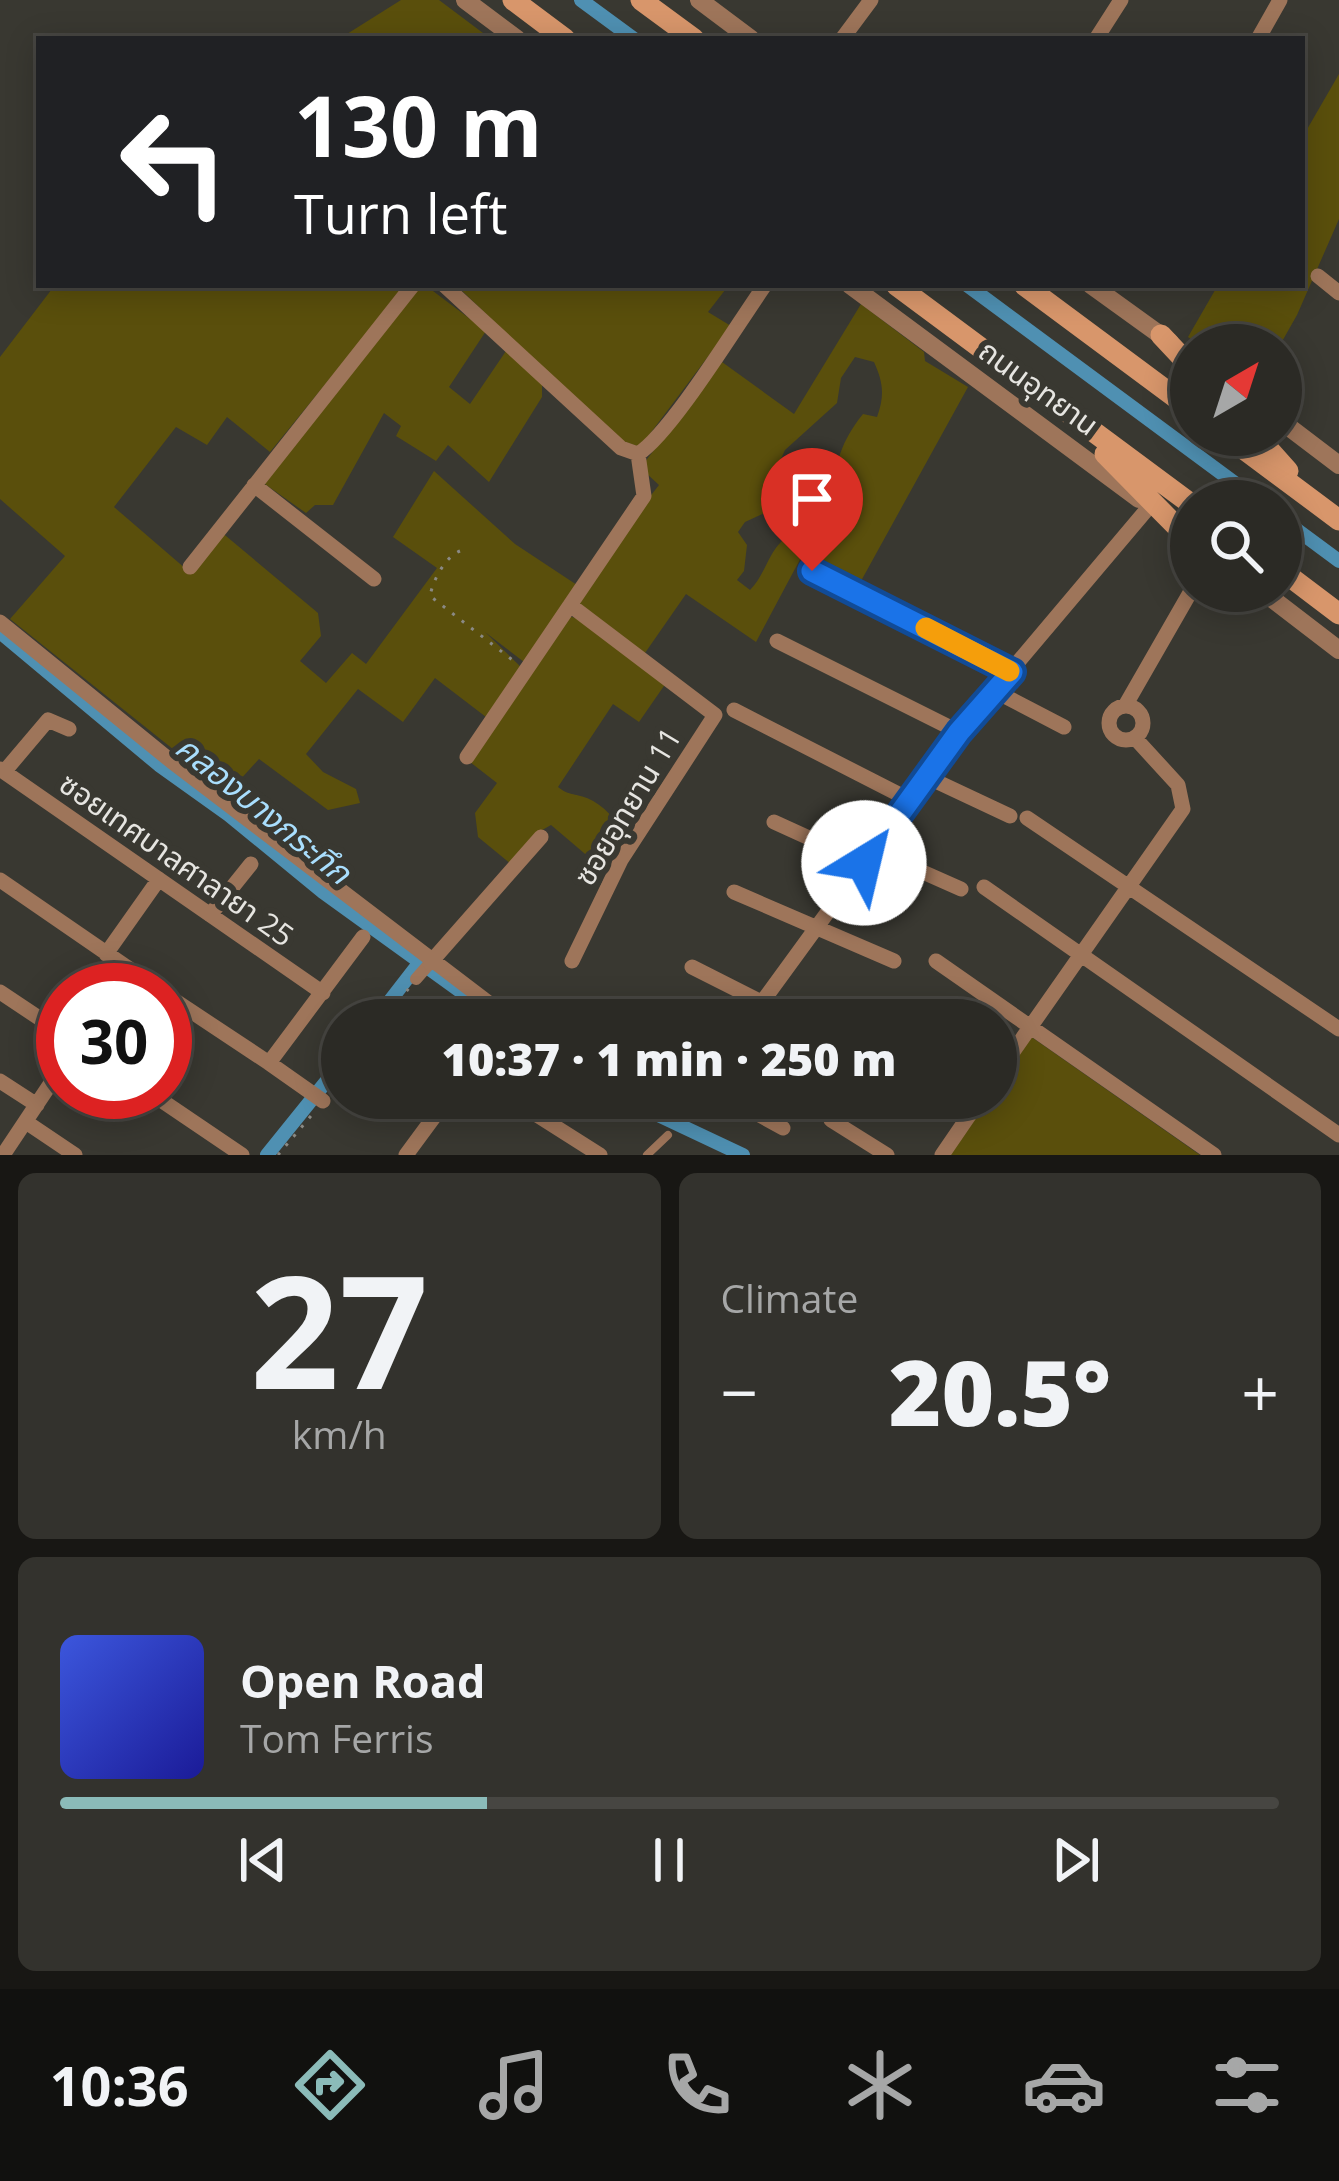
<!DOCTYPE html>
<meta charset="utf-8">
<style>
:root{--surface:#2b2a25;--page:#33322d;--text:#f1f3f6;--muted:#a6a7a7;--line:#474642;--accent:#8bbbb9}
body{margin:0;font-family:"Open Sans","Noto Sans Thai",sans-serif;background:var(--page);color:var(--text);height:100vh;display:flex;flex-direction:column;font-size:45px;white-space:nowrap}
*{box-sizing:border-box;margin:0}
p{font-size:39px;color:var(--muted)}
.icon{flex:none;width:66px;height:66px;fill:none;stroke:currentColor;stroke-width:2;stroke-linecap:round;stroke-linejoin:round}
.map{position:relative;height:1155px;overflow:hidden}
.panel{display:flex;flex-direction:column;gap:18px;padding:18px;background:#181714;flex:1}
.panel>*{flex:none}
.banner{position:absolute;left:36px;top:36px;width:1269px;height:252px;border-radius:0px;box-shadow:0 6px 30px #0003,0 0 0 3px var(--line);background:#202124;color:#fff;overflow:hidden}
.needle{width:78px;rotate:39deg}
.fabs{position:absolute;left:1170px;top:324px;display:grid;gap:24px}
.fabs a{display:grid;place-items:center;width:132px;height:132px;border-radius:50%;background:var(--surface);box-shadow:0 6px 30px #0003,0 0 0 3px var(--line);font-size:60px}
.speed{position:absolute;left:36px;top:963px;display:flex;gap:24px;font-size:60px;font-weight:700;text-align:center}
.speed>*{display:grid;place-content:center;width:156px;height:156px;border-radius:50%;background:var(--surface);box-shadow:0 6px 30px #0003,0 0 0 3px var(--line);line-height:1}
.speed .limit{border:18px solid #d22;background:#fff;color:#111}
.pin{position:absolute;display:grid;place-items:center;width:102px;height:102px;color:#fff;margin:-123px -51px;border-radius:50% 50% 50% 0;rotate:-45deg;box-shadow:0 0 12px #0007}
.pin .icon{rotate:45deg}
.me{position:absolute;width:132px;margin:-66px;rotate:36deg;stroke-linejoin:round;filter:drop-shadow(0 0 9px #0008)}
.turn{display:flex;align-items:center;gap:42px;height:252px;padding:0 60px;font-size:54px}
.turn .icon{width:156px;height:156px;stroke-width:2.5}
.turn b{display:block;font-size:84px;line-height:102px}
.big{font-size:90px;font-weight:800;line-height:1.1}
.panel .tile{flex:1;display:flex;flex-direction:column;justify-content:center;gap:18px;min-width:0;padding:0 42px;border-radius:18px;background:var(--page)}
.panel .dial{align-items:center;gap:0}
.dial b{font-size:156px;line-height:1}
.song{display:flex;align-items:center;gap:36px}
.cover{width:144px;height:144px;border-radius:18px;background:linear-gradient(135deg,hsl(230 70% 55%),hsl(240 70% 35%))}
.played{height:12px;border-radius:6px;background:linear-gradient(90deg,var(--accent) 35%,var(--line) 35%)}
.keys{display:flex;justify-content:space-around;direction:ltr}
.heat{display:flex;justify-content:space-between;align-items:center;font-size:66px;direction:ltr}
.panel .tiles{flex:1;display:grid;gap:18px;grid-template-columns:1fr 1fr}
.tile:last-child{grid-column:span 2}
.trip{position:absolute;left:321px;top:999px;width:696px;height:120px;border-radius:60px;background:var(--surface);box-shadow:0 6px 30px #0003,0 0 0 3px var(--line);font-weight:800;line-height:120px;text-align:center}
.menu{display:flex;height:192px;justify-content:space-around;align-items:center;background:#11110f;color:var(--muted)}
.menu .icon{width:84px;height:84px}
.menu .current{color:var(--accent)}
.menu b{font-size:54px;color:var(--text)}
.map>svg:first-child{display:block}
.green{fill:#5a4f0c;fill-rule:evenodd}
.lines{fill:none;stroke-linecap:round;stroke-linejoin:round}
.canal{stroke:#4f90b2;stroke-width:14}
.path{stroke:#8a8984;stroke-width:3;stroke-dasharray:3 9;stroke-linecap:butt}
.service{stroke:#9e755a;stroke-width:8}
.pedestrian{stroke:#9e755a;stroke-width:12}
.minor{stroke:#9e755a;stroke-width:15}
.tertiary{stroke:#9e755a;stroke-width:18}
.secondary{stroke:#d8966b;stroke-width:21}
.route-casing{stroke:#114b97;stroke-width:30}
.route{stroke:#1a73e8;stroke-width:21}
.slow{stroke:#f59e0b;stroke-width:21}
.labels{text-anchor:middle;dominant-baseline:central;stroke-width:12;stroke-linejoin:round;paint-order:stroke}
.street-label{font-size:30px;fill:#e6e5e1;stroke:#393831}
.water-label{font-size:33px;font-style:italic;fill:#a9defd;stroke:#393831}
</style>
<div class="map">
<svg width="1339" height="1155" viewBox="0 0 1339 1155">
<rect width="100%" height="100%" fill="#393831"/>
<!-- green -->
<path class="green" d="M401,0H439L491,39H339Z
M1339,74V219L1297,315L1280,345H1199L1188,337L1218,285H1302V138Z
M55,285H406L270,452L227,417L207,445L176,427L114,507L186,569L220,531L318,613L321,636L300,661L326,683L352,653L366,664L437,568L393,537L434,471L515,544L577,585L524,662L485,632L522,668L486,717L435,678L403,722L358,689L306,754L323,772L356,789L360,803L328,810L259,759L228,793L10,619L65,556L0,499V357Z
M425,285L486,331L449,387L470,404L506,351L542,384V397L489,482L448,445L436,461L396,436L401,426L384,413L333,505H315L306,513L262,482L415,291Z
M456,285H729L708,312L731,326L640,447L617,439Z
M861,304L924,352L925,361L968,387L861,581L805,550L756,642L686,594L645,653L579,603L617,539L659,485L645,472L644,463L722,362L794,414ZM855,357L874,362C883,382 885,395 877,417L863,414C838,445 841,459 826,492C815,515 797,524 781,542C768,555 764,576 750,590L737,580L744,571L747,545L738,532L745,522L775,508L772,479L785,450L837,403L841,378Z
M568,616L579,619L666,683L639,722L613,704L558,787C569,796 574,793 587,798C604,805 616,820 625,835L604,870L551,825L537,833L511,864L478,837L475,813L497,783L470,762Z
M1030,1036L1200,1155H947L986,1098H996V1084Z"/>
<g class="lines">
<!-- canal -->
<path class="canal" d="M581,0L634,39
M967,285L1259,501
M1281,518L1339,561
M0,632L159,765L229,815L323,892L474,1001
M375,1020L420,962
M622,1098L743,1155
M267,1155L342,1062"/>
<!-- path -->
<path class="path" d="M1175,543L1191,555
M460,551C445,557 433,580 430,596L515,662
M1237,591L1250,601
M385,1020L409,988
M332,1088L342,1076
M278,1155L316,1110"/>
<!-- service -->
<path class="service" d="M647,1155L668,1135"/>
<!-- pedestrian -->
<path class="pedestrian" d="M416,979L430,963"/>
<!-- minor -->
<path class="minor" d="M842,39L871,0
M1096,39L1121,0
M1258,39L1280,0
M1318,276L1339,293
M444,285L621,448L638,454
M254,485L374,579
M190,567L413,285
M813,571L1012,672
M570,605L715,715L621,860L572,961
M0,622L171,761L511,1020
M777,641L959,732
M995,691L1064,727
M1109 723a17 17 0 1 1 34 0a17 17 0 1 1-34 0Z
M1125,706L1191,591
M734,710L910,800
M467,757L644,496L638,454C672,432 738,323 765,285
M0,769L323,993
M4,772L48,720L69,729
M927,777L1010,816
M1027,818L1339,1029
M774,822L864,863
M873,850L961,889
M0,880L160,990
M984,887L1339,1135
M734,892L894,961
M210,915L251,864
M106,954L159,879
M936,961L1214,1155
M430,963L541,837
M692,967L797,1020
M0,992L63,1034
M165,994L269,1063L363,937
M749,1020L959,732L1149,507
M269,1063L323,1101
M996,1076L1183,809L1178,785L1135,738
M0,1081L37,1105
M149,1092L242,1155
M510,1098L600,1155
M729,1098L783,1128
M831,1120L887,1155
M26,1122L75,1155
M3,1155L63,1065
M406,1155L448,1098
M942,1155L981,1098"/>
<!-- tertiary -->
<path class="tertiary" d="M465,0L517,39
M699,0L751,39
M850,285L1139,499
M1091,285L1170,342
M1281,421L1339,465
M1262,591L1339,650"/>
<!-- secondary -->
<path class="secondary" d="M513,0L565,39
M641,0L694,39
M896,285L1191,504
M1024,285L1191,409
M1161,335L1191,367
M1225,435L1339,520
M1256,435L1288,471
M1105,454L1176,526
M1281,570L1339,614"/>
</g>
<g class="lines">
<!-- route casing -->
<g class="route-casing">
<path id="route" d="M812,571L1012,672L959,732L864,863"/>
</g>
<!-- route -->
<use href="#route" class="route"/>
<!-- slow -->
<path class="slow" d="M926,628L1009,671"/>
</g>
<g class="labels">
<!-- street labels -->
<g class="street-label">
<text transform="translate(1039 387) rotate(36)">ถนนอุทยาน</text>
<text transform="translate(627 806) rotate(-59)">ซอยอุทยาน 11</text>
<text transform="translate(177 859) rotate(35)">ซอยเทศบาลศาลายา 25</text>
</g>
<!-- water labels -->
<g class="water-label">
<text transform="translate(264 809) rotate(39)">คลองบางกระทึก</text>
</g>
</g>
</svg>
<div class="fabs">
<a><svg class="needle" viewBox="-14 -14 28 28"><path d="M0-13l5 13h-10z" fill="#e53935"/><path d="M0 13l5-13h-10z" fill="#a6a7a7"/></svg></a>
<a><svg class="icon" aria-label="search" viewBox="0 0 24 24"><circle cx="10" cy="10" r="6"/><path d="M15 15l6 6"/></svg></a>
</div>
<div class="speed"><div class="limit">30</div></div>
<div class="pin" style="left:812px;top:571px;background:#d93025"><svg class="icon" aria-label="arrive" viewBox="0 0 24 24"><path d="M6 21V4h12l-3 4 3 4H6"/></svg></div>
<svg class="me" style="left:864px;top:863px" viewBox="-20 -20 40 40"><circle r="19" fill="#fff"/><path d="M0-13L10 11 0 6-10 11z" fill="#1a73e8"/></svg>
<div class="trip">10:37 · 1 min · 250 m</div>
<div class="banner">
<div class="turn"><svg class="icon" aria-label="left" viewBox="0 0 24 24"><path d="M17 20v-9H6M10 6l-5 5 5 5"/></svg><div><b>130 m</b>Turn left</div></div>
</div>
</div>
<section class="panel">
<div class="tiles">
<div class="tile dial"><b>27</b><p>km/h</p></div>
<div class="tile"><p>Climate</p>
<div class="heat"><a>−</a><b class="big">20.5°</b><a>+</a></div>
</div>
<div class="tile">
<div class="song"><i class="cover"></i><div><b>Open Road</b><p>Tom Ferris</p></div></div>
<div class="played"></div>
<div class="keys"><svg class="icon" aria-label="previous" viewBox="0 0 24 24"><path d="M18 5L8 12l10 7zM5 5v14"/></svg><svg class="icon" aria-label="pause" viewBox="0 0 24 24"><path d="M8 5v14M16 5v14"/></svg><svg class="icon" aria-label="next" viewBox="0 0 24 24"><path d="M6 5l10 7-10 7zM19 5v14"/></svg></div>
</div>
</div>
</section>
<nav class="menu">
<b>10:36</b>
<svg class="icon current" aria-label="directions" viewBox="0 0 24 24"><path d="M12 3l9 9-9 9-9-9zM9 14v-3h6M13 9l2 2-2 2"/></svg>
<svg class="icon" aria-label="music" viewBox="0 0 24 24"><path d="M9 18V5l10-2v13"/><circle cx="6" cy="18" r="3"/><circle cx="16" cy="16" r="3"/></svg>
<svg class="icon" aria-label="phone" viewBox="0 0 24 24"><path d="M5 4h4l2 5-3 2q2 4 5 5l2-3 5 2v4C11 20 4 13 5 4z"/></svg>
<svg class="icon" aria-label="climate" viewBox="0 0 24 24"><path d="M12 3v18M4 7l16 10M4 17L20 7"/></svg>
<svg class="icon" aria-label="car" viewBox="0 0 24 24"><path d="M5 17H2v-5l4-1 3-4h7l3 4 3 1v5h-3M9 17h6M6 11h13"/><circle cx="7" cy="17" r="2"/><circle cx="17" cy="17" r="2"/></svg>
<svg class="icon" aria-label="filters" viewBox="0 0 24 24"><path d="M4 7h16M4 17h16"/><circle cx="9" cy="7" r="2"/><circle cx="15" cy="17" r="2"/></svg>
</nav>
